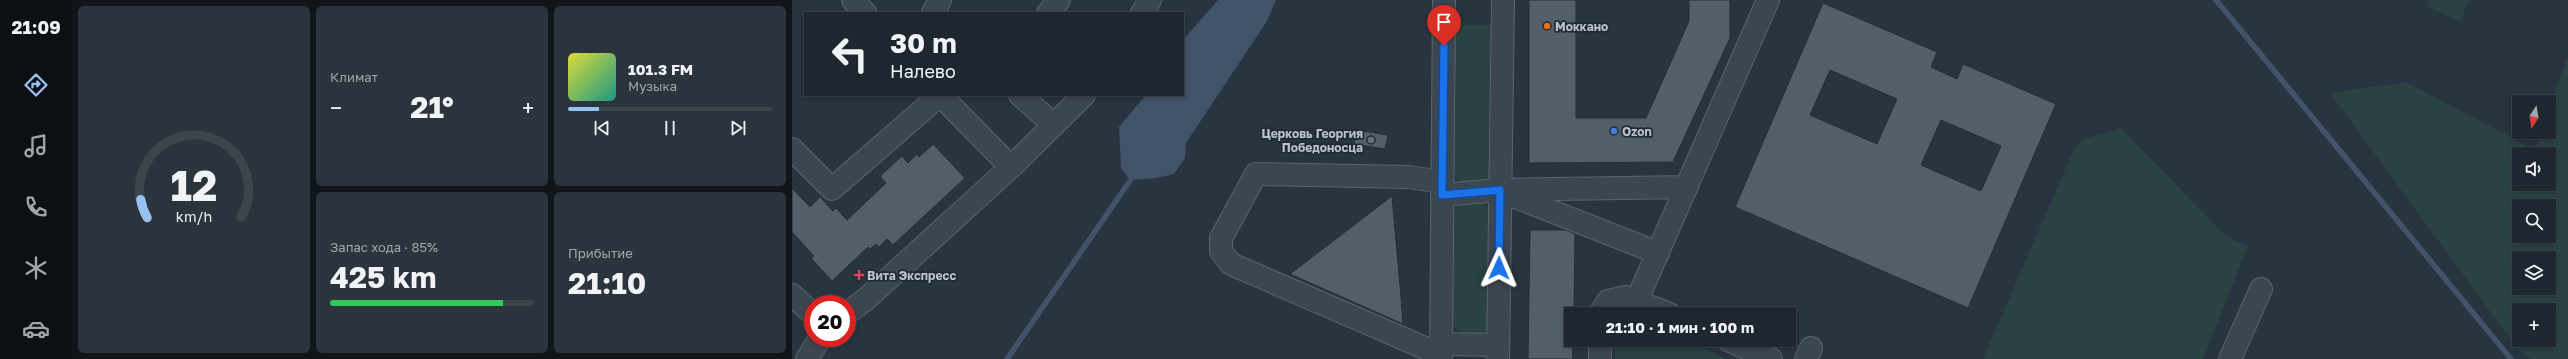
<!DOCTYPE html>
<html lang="ru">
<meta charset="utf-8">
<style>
:root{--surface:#1e2730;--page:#2b333c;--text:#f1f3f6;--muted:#a1a5ab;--line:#3c444c;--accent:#98c1f1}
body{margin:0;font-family:"Golos Text",sans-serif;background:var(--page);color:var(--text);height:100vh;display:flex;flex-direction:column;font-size:15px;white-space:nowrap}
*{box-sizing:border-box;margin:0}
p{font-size:13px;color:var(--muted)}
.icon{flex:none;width:22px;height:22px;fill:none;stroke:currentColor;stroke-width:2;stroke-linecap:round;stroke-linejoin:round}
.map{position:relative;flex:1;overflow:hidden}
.sheet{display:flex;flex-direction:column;gap:6px;padding:6px;background:#10151a;width:720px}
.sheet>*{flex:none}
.banner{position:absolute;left:12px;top:12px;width:380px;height:84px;border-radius:0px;box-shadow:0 2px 6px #0003,0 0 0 1px var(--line);background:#1e2730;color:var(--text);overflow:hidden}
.needle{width:26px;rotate:192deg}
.controls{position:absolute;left:1720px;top:95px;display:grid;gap:8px}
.controls a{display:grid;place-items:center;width:44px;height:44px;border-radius:0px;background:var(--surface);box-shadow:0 2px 6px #0003,0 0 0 1px var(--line);font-size:20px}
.speed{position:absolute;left:12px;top:295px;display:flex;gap:8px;font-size:20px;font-weight:700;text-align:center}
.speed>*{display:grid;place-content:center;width:52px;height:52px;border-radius:50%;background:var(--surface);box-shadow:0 2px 6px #0003,0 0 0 1px var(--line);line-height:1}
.speed .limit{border:6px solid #d22;background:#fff;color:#111}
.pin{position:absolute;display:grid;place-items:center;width:34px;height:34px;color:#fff;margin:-41px -17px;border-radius:50% 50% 50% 0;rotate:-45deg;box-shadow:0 0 4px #0007}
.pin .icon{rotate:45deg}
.me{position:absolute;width:44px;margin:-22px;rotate:1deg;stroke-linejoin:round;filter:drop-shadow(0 0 3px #0008)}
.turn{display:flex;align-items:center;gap:14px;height:84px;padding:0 20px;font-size:18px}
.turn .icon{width:52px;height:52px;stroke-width:2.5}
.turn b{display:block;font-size:28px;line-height:34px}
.big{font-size:30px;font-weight:700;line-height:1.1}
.sheet .widget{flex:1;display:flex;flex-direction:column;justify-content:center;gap:6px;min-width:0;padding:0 14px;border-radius:6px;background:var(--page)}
.sheet .dial{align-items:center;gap:0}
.dial svg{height:104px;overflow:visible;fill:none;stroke:var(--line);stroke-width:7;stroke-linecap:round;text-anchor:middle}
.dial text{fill:var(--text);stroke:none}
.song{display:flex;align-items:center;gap:12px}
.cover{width:48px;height:48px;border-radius:6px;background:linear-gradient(135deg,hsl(60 70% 55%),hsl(170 70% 35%))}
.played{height:4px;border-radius:2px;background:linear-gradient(90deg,var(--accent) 15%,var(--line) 15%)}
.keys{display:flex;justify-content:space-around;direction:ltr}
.heat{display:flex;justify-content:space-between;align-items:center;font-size:22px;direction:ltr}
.charge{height:6px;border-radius:3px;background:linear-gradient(90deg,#34c759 85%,var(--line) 0)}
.sheet .tiles{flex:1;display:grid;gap:6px;grid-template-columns:repeat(3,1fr)}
.widget:first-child{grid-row:span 2}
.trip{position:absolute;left:772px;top:307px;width:232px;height:40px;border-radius:0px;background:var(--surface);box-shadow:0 2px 6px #0003,0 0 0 1px var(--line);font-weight:700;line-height:40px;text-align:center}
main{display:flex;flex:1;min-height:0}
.tabs{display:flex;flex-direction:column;width:72px;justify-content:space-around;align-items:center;background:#0c1013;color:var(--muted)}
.tabs .icon{width:28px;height:28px}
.tabs .active{color:var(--accent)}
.tabs b{font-size:18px;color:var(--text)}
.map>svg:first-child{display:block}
.green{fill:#2b4242;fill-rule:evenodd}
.water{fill:#405368}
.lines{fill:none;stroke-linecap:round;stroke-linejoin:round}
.stream{stroke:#405368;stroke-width:5.5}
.building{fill:#525f6b;stroke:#232d37;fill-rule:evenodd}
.minor-casing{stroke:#5a646d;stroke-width:24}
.minor{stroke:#3c4650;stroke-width:22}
.route-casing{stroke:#114b97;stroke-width:10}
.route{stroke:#1a73e8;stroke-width:7}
.food-dot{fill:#e8710a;stroke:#212b35;stroke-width:1.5}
.shop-dot{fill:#3f7fe0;stroke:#212b35;stroke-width:1.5}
.worship-dot{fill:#6b7280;stroke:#212b35;stroke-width:1.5}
.health-dot{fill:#e0444e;stroke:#212b35;stroke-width:1.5}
.labels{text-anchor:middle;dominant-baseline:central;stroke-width:3.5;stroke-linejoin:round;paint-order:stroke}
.poi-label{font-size:12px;font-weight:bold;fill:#b9c1ca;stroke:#212b35;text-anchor:start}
</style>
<main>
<nav class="tabs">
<b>21:09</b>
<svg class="icon active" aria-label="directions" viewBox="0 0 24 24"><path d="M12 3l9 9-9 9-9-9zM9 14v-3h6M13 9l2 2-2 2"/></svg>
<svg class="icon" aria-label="music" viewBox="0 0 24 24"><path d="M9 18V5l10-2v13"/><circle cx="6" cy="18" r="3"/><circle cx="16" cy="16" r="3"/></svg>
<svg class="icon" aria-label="phone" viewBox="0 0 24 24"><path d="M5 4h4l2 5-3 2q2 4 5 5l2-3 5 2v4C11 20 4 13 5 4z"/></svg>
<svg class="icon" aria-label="climate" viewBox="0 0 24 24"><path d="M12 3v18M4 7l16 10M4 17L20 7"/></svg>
<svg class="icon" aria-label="car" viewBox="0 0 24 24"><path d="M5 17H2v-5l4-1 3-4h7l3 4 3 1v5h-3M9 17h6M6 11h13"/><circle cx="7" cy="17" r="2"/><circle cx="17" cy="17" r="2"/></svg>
</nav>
<section class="sheet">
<div class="tiles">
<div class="widget dial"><svg viewBox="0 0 100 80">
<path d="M14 69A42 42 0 1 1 86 69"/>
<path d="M14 69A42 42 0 0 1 9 55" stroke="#98c1f1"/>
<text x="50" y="56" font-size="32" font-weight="700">12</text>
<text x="50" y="72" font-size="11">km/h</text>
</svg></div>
<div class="widget"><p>Климат</p>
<div class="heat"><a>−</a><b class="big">21°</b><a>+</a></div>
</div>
<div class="widget">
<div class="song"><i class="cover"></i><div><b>101.3 FM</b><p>Музыка</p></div></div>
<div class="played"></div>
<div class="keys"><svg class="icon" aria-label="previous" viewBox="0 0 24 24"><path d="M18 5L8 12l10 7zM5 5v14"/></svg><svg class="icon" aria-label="pause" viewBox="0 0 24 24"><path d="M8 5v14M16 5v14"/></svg><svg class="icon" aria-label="next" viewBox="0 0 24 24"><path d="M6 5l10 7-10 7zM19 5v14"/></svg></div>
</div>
<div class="widget"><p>Запас хода · 85%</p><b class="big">425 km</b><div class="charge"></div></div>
<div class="widget"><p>Прибытие</p><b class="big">21:10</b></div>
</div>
</section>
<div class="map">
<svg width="1776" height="359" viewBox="0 0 1776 359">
<rect width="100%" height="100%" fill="#283440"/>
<!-- green -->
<path class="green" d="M1637,0H1677L1668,22L1634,6Z
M663,25H701L699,178L689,185L667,184L661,172Z
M1776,55V359H1739L1727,351L1538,93L1614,82L1743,150L1749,132H1757V109ZM1727,154H1757V184H1727ZM1727,206H1757V236H1727ZM1727,258H1757V288H1727ZM1727,310H1757V340H1727Z
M1329,128L1435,237L1456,246L1411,359H1191L1282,149L1289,140Z
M669,200L689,201L701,213L699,328L690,336L672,337L660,325V216Z
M823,340H891L935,359H823Z"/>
<!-- water -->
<path class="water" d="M426,0H484L475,21L394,143L393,158L382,174L365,178L338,180L329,168L327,127L354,95H391V40Z"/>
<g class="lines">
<!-- stream -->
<path class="stream" d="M1424,0L1719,359
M215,359L342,175"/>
</g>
<!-- building -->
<path class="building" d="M737,0H784V118H854L897,21V0H938V38L881,162L737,163Z
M1031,3L1145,52L1139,67L1165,79L1171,64L1264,104L1176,308L943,207ZM1038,70L1105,99L1085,144L1018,115ZM1149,120L1209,146L1189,191L1129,165Z
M565,130L596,135L593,149L562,144Z
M141,144L173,178L101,245L95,239L87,247L84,244L78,249L76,247L40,281L19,258L22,256L0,232V188L18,207L28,197L41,211L44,208L55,220L94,183L88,176L110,156L116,163L125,154L127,157Z
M600,196L609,297L611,324L498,274Z
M738,230H774L783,234L782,314H779L781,359H736Z"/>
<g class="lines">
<!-- minor casing -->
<g class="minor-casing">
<path id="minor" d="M61,0L73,13
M141,13L148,0
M256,13L267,0
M350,13L358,0
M228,95L262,125
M0,149L40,189L148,95
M219,167L292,95
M716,194L866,253
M650,195L708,190L895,187
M0,295L21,314
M845,300L976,0
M55,313L73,300L219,167L148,95
M808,314L816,301L834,297L877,314
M936,340L979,359
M649,344L706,345
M649,355L439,264L429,251V238L464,174L617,177L650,182
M15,359L28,338
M649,359L652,0
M706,359L711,0
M808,359V340
M1014,359L1019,348
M1438,359L1469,289"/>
</g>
<!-- minor -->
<use href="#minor" class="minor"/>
</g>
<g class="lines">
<!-- route casing -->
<g class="route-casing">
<path id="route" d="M652,46L650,195L708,190L707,268"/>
</g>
<!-- route -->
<use href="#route" class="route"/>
</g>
<!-- markers -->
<circle class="food-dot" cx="755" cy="26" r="4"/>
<circle class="shop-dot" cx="822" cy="131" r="4"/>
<circle class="worship-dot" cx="579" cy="140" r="4"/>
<path class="health-dot" d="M65 269h4v4h4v4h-4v4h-4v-4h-4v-4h4z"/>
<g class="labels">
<!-- poi labels -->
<g class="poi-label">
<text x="763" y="26">Моккано</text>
<text x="830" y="131">Ozon</text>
<text x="571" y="133" text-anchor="end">Церковь Георгия<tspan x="571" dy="14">Победоносца</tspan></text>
<text x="75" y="275">Вита Экспресс</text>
</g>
</g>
</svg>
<div class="controls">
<a><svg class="needle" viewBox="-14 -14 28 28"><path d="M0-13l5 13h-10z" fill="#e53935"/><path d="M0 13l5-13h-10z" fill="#a1a5ab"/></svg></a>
<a><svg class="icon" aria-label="sound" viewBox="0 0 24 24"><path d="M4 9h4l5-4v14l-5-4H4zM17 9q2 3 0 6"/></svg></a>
<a><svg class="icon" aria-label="search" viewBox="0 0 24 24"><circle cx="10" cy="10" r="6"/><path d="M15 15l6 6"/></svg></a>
<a><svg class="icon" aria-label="layers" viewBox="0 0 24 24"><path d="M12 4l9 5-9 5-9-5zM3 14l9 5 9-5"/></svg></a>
<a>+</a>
</div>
<div class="speed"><div class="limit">20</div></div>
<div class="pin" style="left:652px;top:46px;background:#d93025"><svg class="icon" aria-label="arrive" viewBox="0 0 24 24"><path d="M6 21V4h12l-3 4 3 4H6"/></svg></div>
<svg class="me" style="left:707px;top:268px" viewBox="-20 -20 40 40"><path d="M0-17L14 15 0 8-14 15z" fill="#1a73e8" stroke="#fff" stroke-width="4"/></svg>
<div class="trip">21:10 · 1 мин · 100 m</div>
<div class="banner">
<div class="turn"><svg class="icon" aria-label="left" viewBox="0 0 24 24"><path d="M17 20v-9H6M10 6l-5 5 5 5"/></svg><div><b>30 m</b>Налево</div></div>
</div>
</div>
</main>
